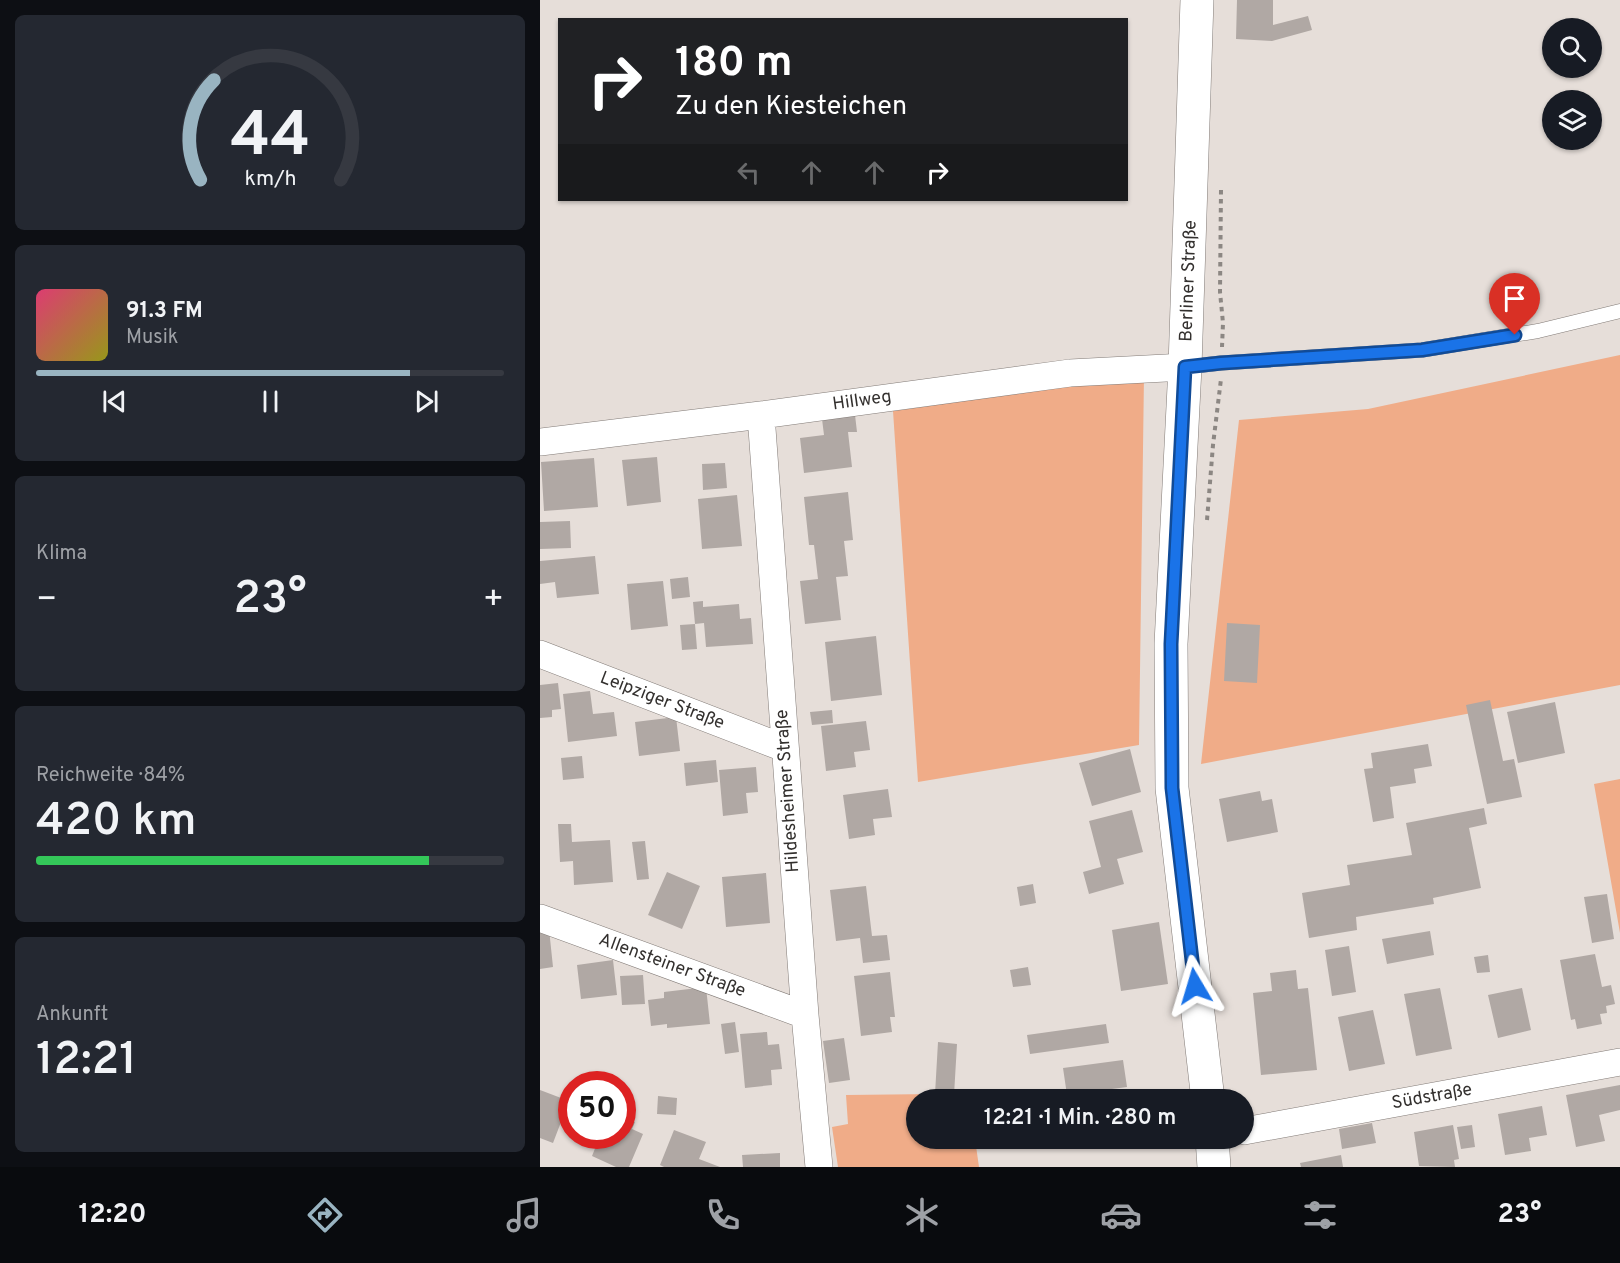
<!DOCTYPE html>
<html lang="de">
<meta charset="utf-8">
<style>
:root{--surface:#171b24;--page:#242831;--text:#f1f3f6;--muted:#9ea1a6;--line:#363941;--accent:#99b4c1}
body{margin:0;font-family:Overpass,sans-serif;background:var(--page);color:var(--text);height:100vh;display:flex;flex-direction:column;font-size:22px;white-space:nowrap}
*{box-sizing:border-box;margin:0}
p{font-size:20px;color:var(--muted)}
.icon{flex:none;width:33px;height:33px;fill:none;stroke:currentColor;stroke-width:2;stroke-linecap:round;stroke-linejoin:round}
.map{position:relative;flex:1;overflow:hidden}
.side{display:flex;flex-direction:column;gap:15px;padding:15px;background:#0d0f14;width:540px}
.side>*{flex:none}
.banner{position:absolute;left:18px;top:18px;width:570px;height:183px;border-radius:0px;box-shadow:0 2px 4px #0004;background:#202124;color:#fff;overflow:hidden}
.fabs{position:absolute;left:1002px;top:18px;display:grid;gap:12px}
.fabs a{display:grid;place-items:center;width:60px;height:60px;border-radius:50%;background:var(--surface);box-shadow:0 2px 4px #0004;font-size:30px}
.speed{position:absolute;left:18px;top:1071px;display:flex;gap:12px;font-size:30px;font-weight:700;text-align:center}
.speed>*{display:grid;place-content:center;width:78px;height:78px;border-radius:50%;background:var(--surface);box-shadow:0 2px 4px #0004;line-height:1}
.speed .limit{border:9px solid #d22;background:#fff;color:#111}
.pin{position:absolute;display:grid;place-items:center;width:51px;height:51px;color:#fff;margin:-62px -26px;border-radius:50% 50% 50% 0;rotate:-45deg;box-shadow:0 0 6px #0007}
.pin .icon{rotate:45deg}
.me{position:absolute;width:66px;margin:-33px;rotate:353deg;stroke-linejoin:round;filter:drop-shadow(0 0 4px #0008)}
.turn{display:flex;align-items:center;gap:21px;height:126px;padding:0 18px;font-size:27px}
.turn .icon{width:78px;height:78px;stroke-width:2.5}
.turn b{display:block;font-size:42px;line-height:51px}
.lanes{display:flex;align-items:center;height:57px;padding:0 18px;background:#0003;justify-content:center;gap:30px;direction:ltr}
.lanes .off{opacity:.35}
.big{font-size:45px;font-weight:600;line-height:1.1}
.side .card{flex:1;display:flex;flex-direction:column;justify-content:center;gap:9px;min-width:0;padding:0 21px;border-radius:9px;background:var(--page)}
.side .dial{align-items:center;gap:0}
.dial svg{height:156px;overflow:visible;fill:none;stroke:var(--line);stroke-width:7;stroke-linecap:round;text-anchor:middle}
.dial text{fill:var(--text);stroke:none}
.song{display:flex;align-items:center;gap:18px}
.cover{width:72px;height:72px;border-radius:9px;background:linear-gradient(135deg,hsl(340 70% 55%),hsl(60 70% 35%))}
.played{height:6px;border-radius:3px;background:linear-gradient(90deg,var(--accent) 80%,var(--line) 80%)}
.keys{display:flex;justify-content:space-around;direction:ltr}
.heat{display:flex;justify-content:space-between;align-items:center;font-size:33px;direction:ltr}
.charge{height:9px;border-radius:4px;background:linear-gradient(90deg,#34c759 84%,var(--line) 0)}
.trip{position:absolute;left:366px;top:1089px;width:348px;height:60px;border-radius:30px;background:var(--surface);box-shadow:0 2px 4px #0004;font-weight:600;line-height:60px;text-align:center}
.menu{display:flex;height:96px;justify-content:space-around;align-items:center;background:#090b0e;color:var(--muted)}
.menu .icon{width:42px;height:42px}
.menu .selected{color:var(--accent)}
.menu b{font-size:27px;color:var(--text)}
main{display:flex;flex:1;min-height:0}
.map>svg:first-child{display:block}
.green{fill:#f0ac88}
.building{fill:#b0a8a4}
.lines{fill:none;stroke-linecap:round;stroke-linejoin:round}
.service-casing{stroke:#827b77;stroke-width:15}
.minor-casing{stroke:#827b77;stroke-width:28}
.secondary-casing{stroke:#827b77;stroke-width:34}
.path{stroke:#8c8783;stroke-width:4;stroke-dasharray:4.5 4.5;stroke-linecap:butt}
.service{stroke:#fff;stroke-width:14}
.minor{stroke:#fff;stroke-width:27}
.secondary{stroke:#fff;stroke-width:33}
.route-casing{stroke:#114b97;stroke-width:15}
.route{stroke:#1a73e8;stroke-width:10}
.labels{text-anchor:middle;dominant-baseline:central;stroke-width:4.5;stroke-linejoin:round;paint-order:stroke}
.street-label{font-size:18px;fill:#33302e;stroke:#fff}
</style>
<main>
<section class="side">
<div class="card dial"><svg viewBox="0 0 100 80">
<path d="M14 69A42 42 0 1 1 86 69"/>
<path d="M14 69A42 42 0 0 1 21 18" stroke="#99b4c1"/>
<text x="50" y="56" font-size="32" font-weight="700">44</text>
<text x="50" y="72" font-size="11">km/h</text>
</svg></div>
<div class="card">
<div class="song"><i class="cover"></i><div><b>91.3 FM</b><p>Musik</p></div></div>
<div class="played"></div>
<div class="keys"><svg class="icon" aria-label="previous" viewBox="0 0 24 24"><path d="M18 5L8 12l10 7zM5 5v14"/></svg><svg class="icon" aria-label="pause" viewBox="0 0 24 24"><path d="M8 5v14M16 5v14"/></svg><svg class="icon" aria-label="next" viewBox="0 0 24 24"><path d="M6 5l10 7-10 7zM19 5v14"/></svg></div>
</div>
<div class="card"><p>Klima</p>
<div class="heat"><a>−</a><b class="big">23°</b><a>+</a></div>
</div>
<div class="card"><p>Reichweite · 84%</p><b class="big">420 km</b><div class="charge"></div></div>
<div class="card"><p>Ankunft</p><b class="big">12:21</b></div>
</section>
<div class="map">
<svg width="1080" height="1167" viewBox="0 0 1080 1167">
<rect width="100%" height="100%" fill="#e6ded9"/>
<!-- green -->
<path class="green" d="M1080,355V685L661,764L699,420L828,409Z
M604,375L599,745L378,782L353,411Z
M1080,779V933L1054,784Z
M395,1094L414,1095L422,1099L376,1100V1138L435,1139L439,1167H298L292,1127L308,1124L306,1095Z"/>
<!-- building -->
<path class="building" d="M697,0H733V25L768,16L772,30L732,41L696,39Z
M315,415L317,432H308L312,467L264,473L260,438L284,435L282,419Z
M117,457L121,502L87,506L82,460Z
M54,458L58,507L4,511L1,462Z
M185,463L187,488L163,490L162,464Z
M308,492L313,540L304,541L308,576L296,577L301,620L265,624L260,581L278,579L274,545H269L264,497Z
M197,495L202,546L162,549L158,499Z
M30,521L31,548L0,549V522Z
M55,556L59,594L17,598L15,582L0,584V561Z
M148,577L150,597L132,599L130,579Z
M123,581L128,626L91,630L87,584Z
M163,601V607L199,604L200,619L211,618L213,644L166,647L164,623L155,624L153,602Z
M687,623L720,625L717,683L684,681Z
M155,624L157,649L142,650L140,625Z
M336,636L342,695L291,701L285,642Z
M18,683L21,709L12,710V717L0,718V685Z
M50,691L53,714L74,712L77,736L28,742L23,694Z
M950,700L963,761L974,759L982,797L947,804L926,705Z
M1015,702L1025,753L978,763L967,712Z
M292,710L293,723L272,725L270,712Z
M136,717L140,751L99,756L95,722Z
M326,721L330,750L314,752L316,767L286,771L281,726Z
M888,744L892,766L874,769L876,783L850,787L854,818L833,822L824,769L833,768L831,753Z
M590,749L601,792L552,806L539,763Z
M42,756L44,778L23,780L21,758Z
M176,760L178,782L146,786L144,763Z
M216,767L218,792L206,793L208,813L183,816L179,770Z
M348,789L352,817L333,819L335,835L309,839L303,795Z
M720,791L722,801L732,799L738,832L687,842L679,799Z
M944,808L947,824L929,828L941,888L893,898L894,904L816,917L817,930L769,938L762,893L810,885L807,865L872,855L866,823Z
M592,810L603,852L577,859L584,884L549,894L543,872L561,867L549,821Z
M18,824H31L32,842L70,840L73,882L34,885L33,861L20,862Z
M105,841L109,879L97,880L92,842Z
M127,872L160,886L142,929L108,915Z
M226,873L230,923L186,927L182,877Z
M493,884L496,903L480,906L477,887Z
M326,886L332,936L347,935L350,960L323,963L320,938L296,941L290,890Z
M1067,894L1074,939L1052,943L1044,897Z
M619,922L628,984L581,991L572,930Z
M9,929L13,967L0,969V930Z
M890,931L894,955L847,964L842,939Z
M809,946L816,992L792,996L785,950Z
M1055,954L1062,987L1071,985L1075,1004L1066,1006L1067,1013L1060,1014L1062,1024L1037,1029L1035,1019L1031,1020L1020,960Z
M948,955L950,972L937,973L934,957Z
M73,960L77,995L41,999L37,965Z
M488,967L491,985L473,987L470,970Z
M756,970L758,989L768,988L777,1070L721,1075L713,993L732,991L730,973Z
M350,972L355,1017H350L352,1032L321,1036L314,976Z
M103,975L105,1004L82,1005L80,976Z
M166,987L170,1024L127,1028V1024L111,1026L108,1000L124,998V992Z
M900,988L912,1049L876,1056L864,994Z
M982,988L991,1030L958,1038L948,995Z
M833,1010L845,1064L809,1071L798,1017Z
M195,1022L199,1052L185,1054L181,1024Z
M566,1024L569,1043L490,1054L487,1035Z
M227,1032L228,1045L239,1044L242,1069L231,1070L232,1085L205,1088L200,1034Z
M304,1038L310,1080L289,1083L283,1041Z
M398,1042L417,1044L414,1095L395,1094Z
M583,1060L587,1087L527,1095L523,1068Z
M52,1074L53,1084H40L39,1075Z
M1080,1085V1110L1059,1115L1065,1141L1036,1147L1026,1095Z
M0,1090L29,1101L13,1143L0,1138Z
M118,1096L137,1098L136,1115L117,1114Z
M1002,1106L1007,1135L989,1138L991,1151L965,1155L958,1114Z
M82,1117L95,1122L92,1129L103,1134L89,1167H76L52,1156L58,1141L44,1136H82Z
M832,1123L836,1143L802,1149L799,1129Z
M913,1125L919,1159L914,1160L915,1167L879,1166L874,1132Z
M932,1125L935,1147L921,1149L917,1127Z
M134,1130L166,1142L159,1159L180,1167H124L120,1165Z
M240,1153V1167H203L202,1155Z
M801,1155L803,1167H761L760,1163Z"/>
<g class="lines">
<!-- service casing -->
<g class="service-casing">
<path id="service" d="M645,367L681,363L882,350L998,331L1080,311"/>
</g>
<!-- minor casing -->
<g class="minor-casing">
<path id="minor" d="M221,415L265,1015L279,1167
M0,442L221,415L530,373L645,367
M0,654L244,748
M0,918L265,1015
M704,1131L1080,1062"/>
</g>
<!-- secondary casing -->
<g class="secondary-casing">
<path id="secondary" d="M657,0L645,367L631,644L632,788L668,1100
M672,1138L674,1167"/>
</g>
<!-- path -->
<path class="path" d="M681,190L680,292L683,323L682,347
M667,520L673,445L681,379"/>
<!-- service -->
<use href="#service" class="service"/>
<!-- minor -->
<use href="#minor" class="minor"/>
<!-- secondary -->
<use href="#secondary" class="secondary"/>
</g>
<g class="lines">
<!-- route casing -->
<g class="route-casing">
<path id="route" d="M655,986L632,788L631,644L645,367L681,363L882,350L975,335"/>
</g>
<!-- route -->
<use href="#route" class="route"/>
</g>
<g class="labels">
<!-- street labels -->
<g class="street-label">
<text transform="translate(649 281) rotate(-88)">Berliner Straße</text>
<text transform="translate(322 401) rotate(-8)">Hillweg</text>
<text transform="translate(122 701) rotate(21)">Leipziger Straße</text>
<text transform="translate(248 791) rotate(-94)">Hildesheimer Straße</text>
<text transform="translate(132 966) rotate(20)">Allensteiner Straße</text>
<text transform="translate(892 1097) rotate(-10)">Südstraße</text>
</g>
</g>
</svg>
<div class="fabs">
<a><svg class="icon" aria-label="search" viewBox="0 0 24 24"><circle cx="10" cy="10" r="6"/><path d="M15 15l6 6"/></svg></a>
<a><svg class="icon" aria-label="layers" viewBox="0 0 24 24"><path d="M12 4l9 5-9 5-9-5zM3 14l9 5 9-5"/></svg></a>
</div>
<div class="speed"><div class="limit">50</div></div>
<div class="pin" style="left:975px;top:335px;background:#d93025"><svg class="icon" aria-label="arrive" viewBox="0 0 24 24"><path d="M6 21V4h12l-3 4 3 4H6"/></svg></div>
<svg class="me" style="left:655px;top:986px" viewBox="-20 -20 40 40"><path d="M0-17L14 15 0 8-14 15z" fill="#1a73e8" stroke="#fff" stroke-width="4"/></svg>
<div class="trip">12:21 · 1 Min. · 280 m</div>
<div class="banner">
<div class="turn"><svg class="icon" aria-label="right" viewBox="0 0 24 24"><path d="M7 20v-9h11M14 6l5 5-5 5"/></svg><div><b>180 m</b>Zu den Kiesteichen</div></div>
<div class="lanes"><svg class="icon off" aria-label="left" viewBox="0 0 24 24"><path d="M17 20v-9H6M10 6l-5 5 5 5"/></svg><svg class="icon off" aria-label="ahead" viewBox="0 0 24 24"><path d="M12 20V5M6 11l6-6 6 6"/></svg><svg class="icon off" aria-label="ahead" viewBox="0 0 24 24"><path d="M12 20V5M6 11l6-6 6 6"/></svg><svg class="icon" aria-label="right" viewBox="0 0 24 24"><path d="M7 20v-9h11M14 6l5 5-5 5"/></svg></div>
</div>
</div>
</main>
<nav class="menu">
<b>12:20</b>
<svg class="icon selected" aria-label="directions" viewBox="0 0 24 24"><path d="M12 3l9 9-9 9-9-9zM9 14v-3h6M13 9l2 2-2 2"/></svg>
<svg class="icon" aria-label="music" viewBox="0 0 24 24"><path d="M9 18V5l10-2v13"/><circle cx="6" cy="18" r="3"/><circle cx="16" cy="16" r="3"/></svg>
<svg class="icon" aria-label="phone" viewBox="0 0 24 24"><path d="M5 4h4l2 5-3 2q2 4 5 5l2-3 5 2v4C11 20 4 13 5 4z"/></svg>
<svg class="icon" aria-label="climate" viewBox="0 0 24 24"><path d="M12 3v18M4 7l16 10M4 17L20 7"/></svg>
<svg class="icon" aria-label="car" viewBox="0 0 24 24"><path d="M5 17H2v-5l4-1 3-4h7l3 4 3 1v5h-3M9 17h6M6 11h13"/><circle cx="7" cy="17" r="2"/><circle cx="17" cy="17" r="2"/></svg>
<svg class="icon" aria-label="filters" viewBox="0 0 24 24"><path d="M4 7h16M4 17h16"/><circle cx="9" cy="7" r="2"/><circle cx="15" cy="17" r="2"/></svg>
<b>23°</b>
</nav>
